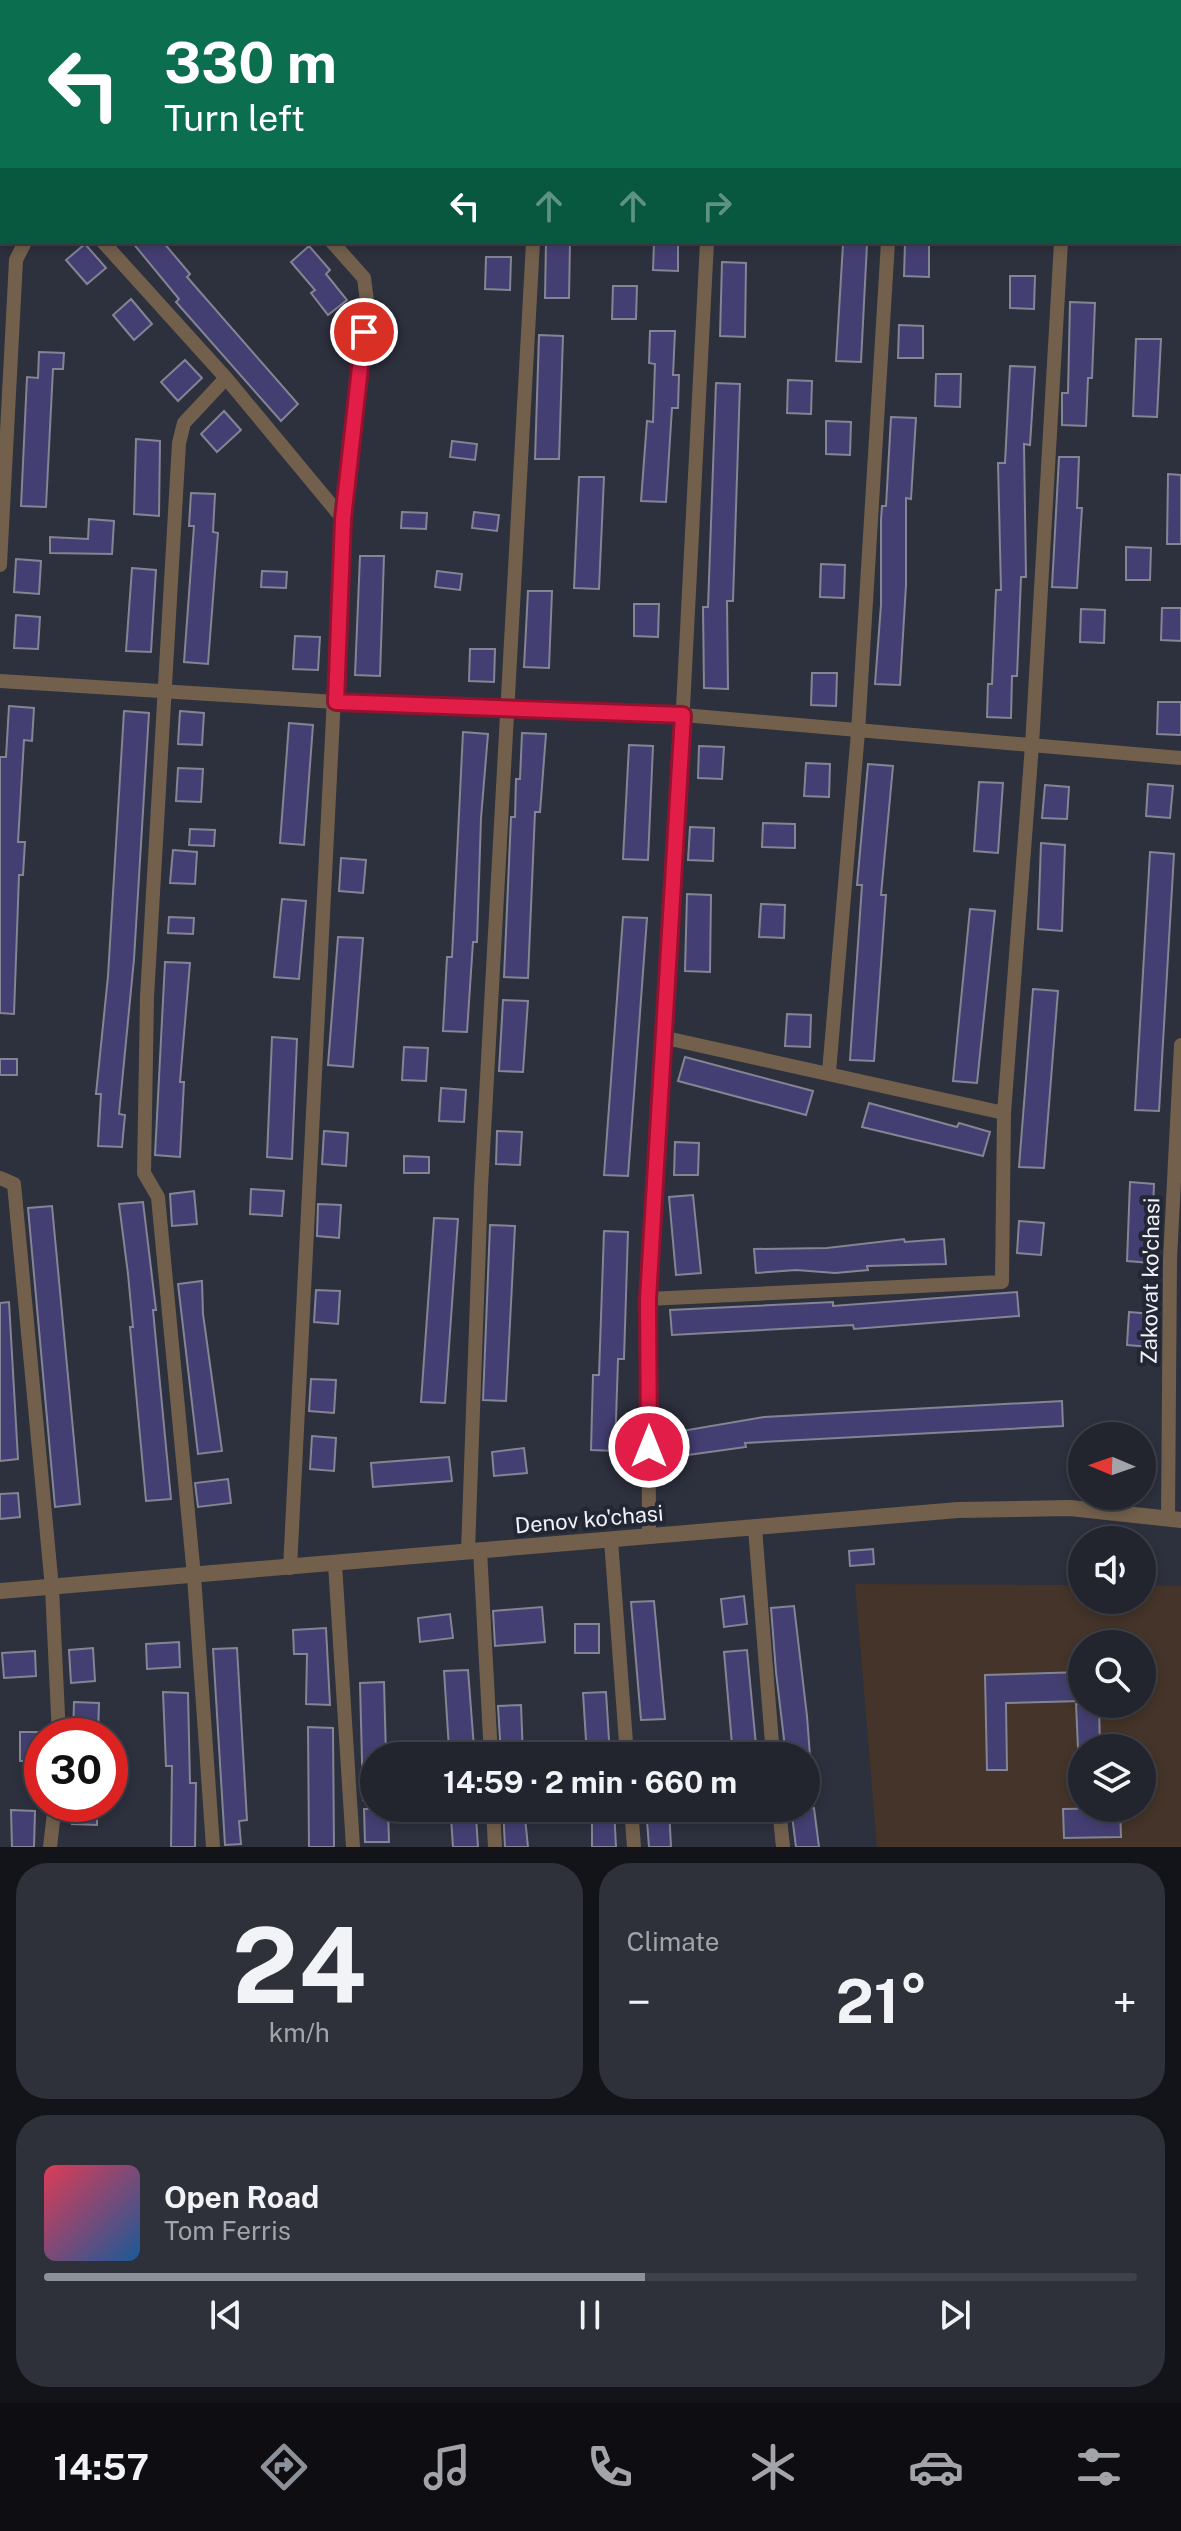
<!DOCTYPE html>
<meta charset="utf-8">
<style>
:root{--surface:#22242e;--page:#2e303a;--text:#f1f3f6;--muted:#a2a4aa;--line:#3f414a;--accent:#8c9099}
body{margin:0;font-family:"Public Sans",sans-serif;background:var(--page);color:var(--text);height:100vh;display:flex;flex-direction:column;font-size:30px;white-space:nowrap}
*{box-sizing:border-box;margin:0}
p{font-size:26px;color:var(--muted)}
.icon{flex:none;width:44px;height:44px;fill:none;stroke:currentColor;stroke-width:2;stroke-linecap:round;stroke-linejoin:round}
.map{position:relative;height:1847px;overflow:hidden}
.details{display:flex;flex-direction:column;gap:16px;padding:16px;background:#131419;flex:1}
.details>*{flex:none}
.guide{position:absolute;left:0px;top:0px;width:1182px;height:244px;box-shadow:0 4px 12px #0003,0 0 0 2px var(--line);background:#0b6e4f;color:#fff;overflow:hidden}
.needle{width:52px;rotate:272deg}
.buttons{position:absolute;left:1068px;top:1422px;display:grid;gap:16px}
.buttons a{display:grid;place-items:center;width:88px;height:88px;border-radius:50%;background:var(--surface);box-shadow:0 4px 12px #0003,0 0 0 2px var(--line);font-size:40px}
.speed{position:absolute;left:24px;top:1718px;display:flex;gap:16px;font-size:40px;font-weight:700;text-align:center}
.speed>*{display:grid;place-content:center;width:104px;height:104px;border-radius:50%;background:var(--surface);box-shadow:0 4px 12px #0003,0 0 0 2px var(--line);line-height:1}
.speed .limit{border:12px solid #d22;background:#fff;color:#111}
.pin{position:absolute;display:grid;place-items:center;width:68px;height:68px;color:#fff;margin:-34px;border:4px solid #fff;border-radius:50%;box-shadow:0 2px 8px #0007}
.me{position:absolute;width:88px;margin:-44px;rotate:0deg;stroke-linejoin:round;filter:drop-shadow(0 0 6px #0008)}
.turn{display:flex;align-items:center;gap:28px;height:168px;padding:0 32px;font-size:36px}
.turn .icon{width:104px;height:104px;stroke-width:2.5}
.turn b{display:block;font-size:56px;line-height:68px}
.lanes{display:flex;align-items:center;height:76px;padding:0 32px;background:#0003;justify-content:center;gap:40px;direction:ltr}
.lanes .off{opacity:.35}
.big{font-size:60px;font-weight:700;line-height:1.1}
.details .tile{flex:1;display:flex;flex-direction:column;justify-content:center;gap:12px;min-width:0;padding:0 28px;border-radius:32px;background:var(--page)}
.details .dial{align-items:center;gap:0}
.dial b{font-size:104px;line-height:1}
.song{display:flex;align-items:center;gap:24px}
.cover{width:96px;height:96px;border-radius:12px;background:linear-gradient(135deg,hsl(350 70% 55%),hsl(210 70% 35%))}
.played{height:8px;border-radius:4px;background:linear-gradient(90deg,var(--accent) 55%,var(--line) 55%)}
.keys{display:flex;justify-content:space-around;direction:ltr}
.heat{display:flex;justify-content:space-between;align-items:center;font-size:44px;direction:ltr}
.details .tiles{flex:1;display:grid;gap:16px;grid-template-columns:1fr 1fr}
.tile:last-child{grid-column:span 2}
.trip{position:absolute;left:360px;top:1742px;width:460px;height:80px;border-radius:40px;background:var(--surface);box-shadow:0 4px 12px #0003,0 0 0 2px var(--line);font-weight:700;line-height:80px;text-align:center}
.dock{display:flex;height:128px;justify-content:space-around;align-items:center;background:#0e0e12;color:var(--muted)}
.dock .icon{width:56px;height:56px}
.dock .selected{color:var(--accent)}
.dock b{font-size:36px;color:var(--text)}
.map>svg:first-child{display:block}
.education{fill:#443429;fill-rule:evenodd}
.building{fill:#443f72;stroke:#848494;stroke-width:2}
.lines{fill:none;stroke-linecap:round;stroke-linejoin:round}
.minor{stroke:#72604c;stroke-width:14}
.tertiary{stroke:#72604c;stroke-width:16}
.route-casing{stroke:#92132f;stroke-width:20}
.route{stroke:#e11d48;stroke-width:14}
.labels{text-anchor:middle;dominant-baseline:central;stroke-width:8;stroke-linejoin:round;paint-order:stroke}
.street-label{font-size:22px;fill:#f0f2fb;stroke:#232633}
</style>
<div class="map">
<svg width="1181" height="1847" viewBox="0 0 1181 1847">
<rect width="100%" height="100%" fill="#2d303d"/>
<!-- education -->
<path class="education" d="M855,1584L1082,1585V1600H1142V1586H1181V1847H877ZM1082,1644H1142V1704H1082ZM1082,1748H1142V1808H1082Z"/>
<!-- building -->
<path class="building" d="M132,242H163L190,274L187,277L298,404L281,421L176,302L179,299Z
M546,242H570L569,298H545Z
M654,242H678V271L653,270Z
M905,243L929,244V277L904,276Z
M85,244L106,268L87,284L66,260Z
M843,244H867L861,362L836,361Z
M309,246L330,270L326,274L347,300L328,315L311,293L315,290L291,262Z
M486,257H511L510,290L485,289Z
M722,262L746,263L745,337L720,336Z
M1010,276H1035L1034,309L1010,308Z
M613,286H637L636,319H612Z
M131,299L152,324L134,340L113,315Z
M1070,302L1095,303L1092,378H1088L1086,426L1062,425V393H1068Z
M899,325L923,326V358H898Z
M650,331H675L673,375H679L678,408H672L666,502L641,501L647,421L653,422L655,364L649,363Z
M539,335L563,336L559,459H535Z
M1136,339H1161L1157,417L1133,416Z
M39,352L64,353L63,369H53L46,507L21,506L27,377L38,378Z
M185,360L202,378L178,401L161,382Z
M1010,366L1035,367L1030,445L1024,444L1026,577H1021L1017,676H1012L1011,718L987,717L988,684H992L996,590H1001L998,463H1005Z
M936,374H961L960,407L935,406Z
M788,380L812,381L811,414L787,413Z
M716,383L740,384L733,601H727L728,689L704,688L703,607H708Z
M224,411L241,430L217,452L201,434Z
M891,417L916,418L911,499L906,498V585L900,685L875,684L881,605V520L882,506H886Z
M826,421L851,422L850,455L826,454Z
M136,439L160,441L159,516L134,514Z
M452,441L477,444L475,460L450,457Z
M1059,457H1079L1077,508H1082L1077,588L1052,587Z
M1168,474L1181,475V544H1167Z
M579,477H604L599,589L574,588Z
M191,493L215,494L213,532L218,533L208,664L184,662L194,526H189Z
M402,512L427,513L426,529L401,528Z
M474,512L499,515L497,531L472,528Z
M89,519L114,521L112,554L50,553V537L88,539Z
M1126,547L1151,548L1150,580H1126Z
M360,556H384L380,676L355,675Z
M16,559L41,561L39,594L14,592Z
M821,564L845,565L844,598L820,597Z
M132,568L156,570L151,652L126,651Z
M262,571L287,572L286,588L261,587Z
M437,571L462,574L460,590L435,587Z
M528,591H552L549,668L524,667Z
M634,604H659L658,637L634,636Z
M1162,608H1181V641L1161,640Z
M1081,609L1105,610L1104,643L1080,642Z
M16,615L40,617L38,649L14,648Z
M295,636L320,637L318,670L293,669Z
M470,649H495L494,682L469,681Z
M812,673H837L836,706L811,705Z
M1158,702H1181V735L1157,734Z
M9,706L34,708L32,741L24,740L18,842H25L23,875H19L14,1014L0,1013V757H6Z
M124,711L149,713L134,959L119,1114L125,1115L122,1147L98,1146L101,1094H96L108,976Z
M180,711L204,713L202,745L178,744Z
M289,723L313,725L304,845L280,843Z
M463,732L488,734L481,818L477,942H473L467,1032L443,1031L447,957H452Z
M522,733L546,734L540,812H535L528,978L504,977L511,817H515L516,779H520Z
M629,745L653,746L648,860L623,859Z
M699,746L724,747L722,779L698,778Z
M806,763L830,764L829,797L804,796Z
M868,764L893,766L881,895H886L874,1061L850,1060L862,885H857Z
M178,768L203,769L201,802L176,801Z
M979,782L1003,783L998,853L974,851Z
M1148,784L1173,786L1170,818L1146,816Z
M1045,785L1069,787L1067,819L1042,818Z
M763,823L795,824V848L762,847Z
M690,827L714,828L713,861L688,860Z
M190,829L215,830L214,846L189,845Z
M1041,843L1065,845L1062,931L1038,929Z
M173,850L197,852L195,884L170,883Z
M1150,852L1174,854L1159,1111L1135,1110Z
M341,858L366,860L363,893L339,891Z
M687,894L711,895L710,972L685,971Z
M282,899L306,901L299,979L274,977Z
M761,904L785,905L784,938L759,937Z
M970,909L995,911L977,1083L953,1081Z
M169,917L194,918L193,934L168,933Z
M623,917L647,918L628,1176L604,1175Z
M338,937L363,938L353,1067L328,1065Z
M165,962L190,963L180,1082H184L180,1157L155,1155Z
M1033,989L1058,991L1044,1168L1019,1167Z
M503,1000L528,1001L523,1072L499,1071Z
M787,1014L811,1015L810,1047L785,1046Z
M272,1037L297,1039L292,1159L267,1157Z
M404,1047L428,1048L426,1081L402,1080Z
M685,1057L813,1091L806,1115L678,1081Z
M0,1059H17V1075H0Z
M441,1088L466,1090L464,1122L439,1121Z
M869,1103L957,1127L959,1123L990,1132L983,1156L862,1127Z
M324,1131L348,1133L346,1166L322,1164Z
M497,1131L522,1132L520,1165L496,1164Z
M675,1142L699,1143L698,1175H674Z
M404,1156L429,1157V1173H404Z
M1130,1182L1154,1184L1151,1263L1127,1261Z
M251,1189L284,1191L282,1216L250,1214Z
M194,1191L197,1224L172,1226L170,1194Z
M693,1195L701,1273L676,1275L669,1197Z
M143,1202L156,1310H153L171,1499L146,1501L130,1327H133L128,1274L119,1204Z
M318,1204L341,1205L339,1238L317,1236Z
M52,1206L80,1504L55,1507L28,1208Z
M434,1218L458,1219L445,1403L421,1402Z
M1019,1221L1044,1223L1041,1255L1017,1253Z
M490,1225L515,1226L506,1401L483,1400Z
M604,1231L628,1232L624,1359H618L615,1451L591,1450L593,1375H599Z
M904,1239L905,1242L944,1239L946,1264L867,1266L868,1270L835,1273L796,1270L756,1273L754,1249L827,1248Z
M202,1281L203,1314L222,1451L198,1454L178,1284Z
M316,1290L340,1291L338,1324L314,1322Z
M1017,1292L1019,1316L854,1329L853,1325L672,1335L670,1310L833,1302V1306Z
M9,1302L18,1459L0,1461V1303Z
M1129,1312L1153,1314L1151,1347L1127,1345Z
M311,1379L336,1380L334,1413L309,1411Z
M1062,1401L1063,1426L745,1443L746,1447L673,1457L670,1433L764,1417Z
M312,1436L336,1438L334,1471L310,1469Z
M524,1448L527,1473L494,1476L492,1452Z
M449,1457L452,1481L373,1487L371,1463Z
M228,1479L231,1503L198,1507L195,1483Z
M18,1493L20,1517L0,1519V1494Z
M873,1549L874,1564L850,1566L849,1551Z
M744,1596L747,1624L724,1627L721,1599Z
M654,1601L665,1719L641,1720L631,1602Z
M794,1606L807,1716L810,1756H786L776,1672L771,1608Z
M542,1607L545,1642L495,1646L493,1611Z
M450,1614L453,1638L420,1642L418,1618Z
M575,1624H599V1653H575Z
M326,1628L330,1705L306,1704L307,1654H294L293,1630Z
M179,1642L180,1667L147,1669L146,1644Z
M93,1648L95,1681L71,1683L69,1650Z
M237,1648L247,1820L239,1821L241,1844L225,1845L213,1649Z
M747,1650L757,1756H733L724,1652Z
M35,1651L36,1676L4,1678L2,1653Z
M468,1670L474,1748L449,1749L444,1671Z
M1082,1672V1701L1006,1703L1007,1770H987L985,1675Z
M384,1682L386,1756H374V1799L363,1800L360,1683Z
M163,1692L188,1693L190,1783H196L195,1847H171L172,1766H166Z
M606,1692L610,1756H587L583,1693Z
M74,1702L99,1703L98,1735H73Z
M1076,1704H1099L1100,1748H1078Z
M521,1705L523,1756H501L498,1706Z
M308,1727L333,1728L334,1847H309Z
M20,1732H42V1761H20Z
M663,1742L664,1756H640V1743Z
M73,1804H97V1825L72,1824Z
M503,1808H524L528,1847H505Z
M592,1808H614L616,1847H592Z
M646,1808H669L671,1847H649Z
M791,1808H814L819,1847H796Z
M1120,1808L1121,1837L1064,1838L1063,1809Z
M364,1809H388L389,1842H365Z
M11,1810L35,1811L34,1847H12Z
M476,1816L478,1847H453L451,1818Z"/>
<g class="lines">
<!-- minor -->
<path class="minor" d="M129,0L131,2
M545,2V0
M719,2V0
M902,2L903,0
M1075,2V0
M0,121L2,123
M103,242L226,378L343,519
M0,565L16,260L25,242
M0,681L336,702L683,715L1181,758
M666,1038L1004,1113
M829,1072L858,732L888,242
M0,1178L14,1184L52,1588L59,1736
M648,1299L1002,1282L1004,1113L1032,745L1061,242
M1168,1518L1170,1259L1181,1045
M755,1528L773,1756
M649,1536L648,1299L666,1038L707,242
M611,1540L627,1756
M480,1550L491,1756
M468,1551L481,1187L533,242
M335,1564L353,1847
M290,1568L343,519L367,301L364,278L332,242
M493,1808L495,1847
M631,1808L634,1847
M779,1808L783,1847
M50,1847L55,1804
M213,1847L194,1576L158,1197L144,1173L147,997L179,443L184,423L226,378"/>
<!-- tertiary -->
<path class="tertiary" d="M0,1591L958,1510L1070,1508L1181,1520"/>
</g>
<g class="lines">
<!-- route casing -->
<g class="route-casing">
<path id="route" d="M364,332L343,519L336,702L683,715L648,1299L649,1447"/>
</g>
<!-- route -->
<use href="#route" class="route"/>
</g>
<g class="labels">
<!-- street labels -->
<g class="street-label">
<text transform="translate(1150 1281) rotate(-89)">Zakovat ko'chasi</text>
<text transform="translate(589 1519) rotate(-5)">Denov ko'chasi</text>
</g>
</g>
</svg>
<div class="buttons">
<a><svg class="needle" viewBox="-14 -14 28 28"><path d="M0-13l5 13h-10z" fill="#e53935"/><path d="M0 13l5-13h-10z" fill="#a2a4aa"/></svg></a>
<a><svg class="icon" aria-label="sound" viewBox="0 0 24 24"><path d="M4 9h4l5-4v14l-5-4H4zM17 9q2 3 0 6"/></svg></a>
<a><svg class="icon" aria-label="search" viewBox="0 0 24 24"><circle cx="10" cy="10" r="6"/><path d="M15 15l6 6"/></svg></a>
<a><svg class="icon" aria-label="layers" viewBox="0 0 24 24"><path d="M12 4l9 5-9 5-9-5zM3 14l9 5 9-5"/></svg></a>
</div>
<div class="speed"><div class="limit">30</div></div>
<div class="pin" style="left:364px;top:332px;background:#d93025"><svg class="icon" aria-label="arrive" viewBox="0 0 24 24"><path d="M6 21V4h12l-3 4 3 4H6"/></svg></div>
<svg class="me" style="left:649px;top:1447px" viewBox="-20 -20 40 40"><circle r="17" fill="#e11d48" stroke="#fff" stroke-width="3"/><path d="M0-11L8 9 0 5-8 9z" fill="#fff"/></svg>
<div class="trip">14:59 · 2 min · 660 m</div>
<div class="guide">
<div class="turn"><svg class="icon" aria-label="left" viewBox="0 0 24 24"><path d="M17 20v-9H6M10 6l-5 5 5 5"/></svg><div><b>330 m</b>Turn left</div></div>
<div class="lanes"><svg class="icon" aria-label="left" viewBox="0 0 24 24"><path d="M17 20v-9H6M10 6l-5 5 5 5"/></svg><svg class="icon off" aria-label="ahead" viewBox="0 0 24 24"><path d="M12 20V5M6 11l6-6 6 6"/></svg><svg class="icon off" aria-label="ahead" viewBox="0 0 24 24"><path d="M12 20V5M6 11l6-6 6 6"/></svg><svg class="icon off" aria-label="right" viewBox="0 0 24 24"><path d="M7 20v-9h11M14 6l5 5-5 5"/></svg></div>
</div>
</div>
<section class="details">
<div class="tiles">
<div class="tile dial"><b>24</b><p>km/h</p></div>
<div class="tile"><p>Climate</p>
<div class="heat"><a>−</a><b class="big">21°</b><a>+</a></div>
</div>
<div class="tile">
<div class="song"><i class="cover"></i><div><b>Open Road</b><p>Tom Ferris</p></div></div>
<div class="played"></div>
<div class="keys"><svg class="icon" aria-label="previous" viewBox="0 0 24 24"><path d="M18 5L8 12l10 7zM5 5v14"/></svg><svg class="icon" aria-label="pause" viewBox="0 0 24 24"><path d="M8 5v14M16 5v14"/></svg><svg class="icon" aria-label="next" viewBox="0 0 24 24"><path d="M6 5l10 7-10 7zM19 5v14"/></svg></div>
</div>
</div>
</section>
<nav class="dock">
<b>14:57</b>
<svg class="icon selected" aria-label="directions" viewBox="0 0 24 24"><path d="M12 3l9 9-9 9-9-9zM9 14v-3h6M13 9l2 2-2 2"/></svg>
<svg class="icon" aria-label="music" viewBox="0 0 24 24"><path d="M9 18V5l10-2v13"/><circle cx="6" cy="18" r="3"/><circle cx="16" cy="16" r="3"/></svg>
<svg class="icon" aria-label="phone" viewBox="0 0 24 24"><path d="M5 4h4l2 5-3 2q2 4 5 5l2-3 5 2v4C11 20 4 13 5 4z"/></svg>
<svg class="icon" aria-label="climate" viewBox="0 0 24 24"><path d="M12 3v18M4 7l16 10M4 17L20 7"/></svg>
<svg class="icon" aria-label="car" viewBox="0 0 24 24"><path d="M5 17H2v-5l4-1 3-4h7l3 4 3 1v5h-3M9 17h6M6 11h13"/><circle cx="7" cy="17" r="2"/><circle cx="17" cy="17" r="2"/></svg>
<svg class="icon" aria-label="filters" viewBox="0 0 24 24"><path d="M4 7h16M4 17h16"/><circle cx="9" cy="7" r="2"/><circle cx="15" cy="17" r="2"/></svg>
</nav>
